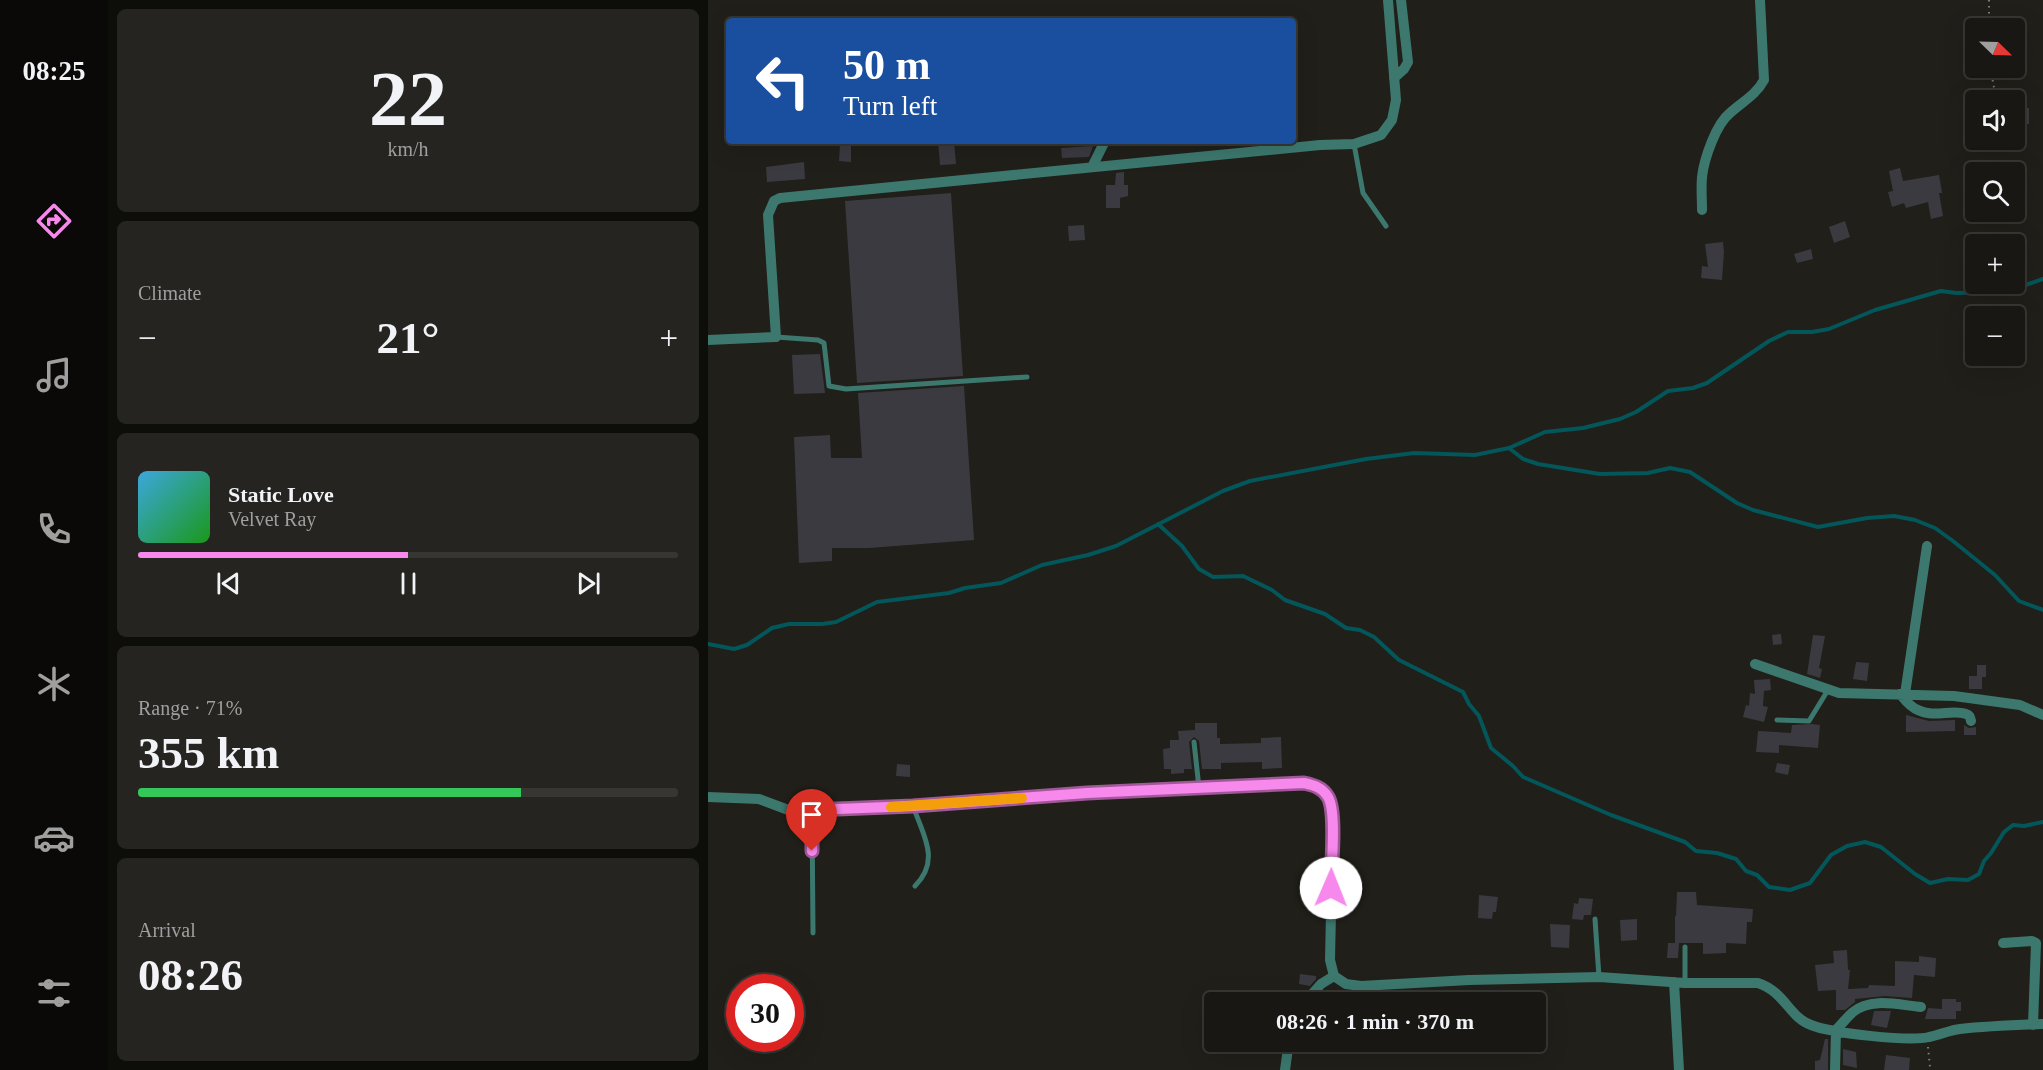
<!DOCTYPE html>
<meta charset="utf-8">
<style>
:root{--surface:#181713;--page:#252421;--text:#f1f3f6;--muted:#9f9fa0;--line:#363633;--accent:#f788ec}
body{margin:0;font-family:"Times New Roman",serif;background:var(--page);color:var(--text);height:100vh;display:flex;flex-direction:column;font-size:22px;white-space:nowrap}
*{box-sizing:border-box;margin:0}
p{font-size:20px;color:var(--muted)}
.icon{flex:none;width:33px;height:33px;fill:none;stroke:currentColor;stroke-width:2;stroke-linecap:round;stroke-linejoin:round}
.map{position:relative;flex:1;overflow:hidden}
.side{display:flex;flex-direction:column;gap:9px;padding:9px;background:#0d0d0a;width:600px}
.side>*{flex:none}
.guide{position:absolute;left:18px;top:18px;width:570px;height:126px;border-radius:6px;box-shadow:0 6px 24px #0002,0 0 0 2px var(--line);background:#1a4fa0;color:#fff;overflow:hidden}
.needle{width:39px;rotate:113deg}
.buttons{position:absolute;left:1257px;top:18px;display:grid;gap:12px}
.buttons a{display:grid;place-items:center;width:60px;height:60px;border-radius:6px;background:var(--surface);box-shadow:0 6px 24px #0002,0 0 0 2px var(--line);font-size:30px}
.speed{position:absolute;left:18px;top:974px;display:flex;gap:12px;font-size:30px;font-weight:700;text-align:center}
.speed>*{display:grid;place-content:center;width:78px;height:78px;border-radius:50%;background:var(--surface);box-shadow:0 6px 24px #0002,0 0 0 2px var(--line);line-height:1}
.speed .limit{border:9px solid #d22;background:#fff;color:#111}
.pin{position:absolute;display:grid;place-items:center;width:51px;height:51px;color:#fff;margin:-62px -26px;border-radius:50% 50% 50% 0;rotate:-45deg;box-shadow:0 0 6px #0007}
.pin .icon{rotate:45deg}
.me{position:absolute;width:66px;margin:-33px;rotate:1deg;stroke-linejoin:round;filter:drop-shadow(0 0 4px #0008)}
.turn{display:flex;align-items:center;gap:21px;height:126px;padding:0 18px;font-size:27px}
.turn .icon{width:78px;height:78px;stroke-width:2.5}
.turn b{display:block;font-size:42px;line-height:51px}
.big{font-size:45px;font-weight:700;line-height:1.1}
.side .widget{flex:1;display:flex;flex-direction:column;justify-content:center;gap:9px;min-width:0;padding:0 21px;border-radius:9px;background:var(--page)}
.side .dial{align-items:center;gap:0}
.dial b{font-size:78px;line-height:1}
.song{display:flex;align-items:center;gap:18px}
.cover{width:72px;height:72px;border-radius:9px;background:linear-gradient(135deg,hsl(200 70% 55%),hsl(120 70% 35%))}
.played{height:6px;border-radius:3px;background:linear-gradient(90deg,var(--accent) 50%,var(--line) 50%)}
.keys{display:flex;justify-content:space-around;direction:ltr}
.heat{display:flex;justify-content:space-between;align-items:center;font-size:33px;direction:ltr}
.charge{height:9px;border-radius:4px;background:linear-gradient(90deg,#34c759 71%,var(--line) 0)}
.trip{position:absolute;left:496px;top:992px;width:342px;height:60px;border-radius:6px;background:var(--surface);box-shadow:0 6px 24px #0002,0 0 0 2px var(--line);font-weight:700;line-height:60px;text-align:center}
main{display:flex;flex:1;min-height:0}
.menu{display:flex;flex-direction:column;width:108px;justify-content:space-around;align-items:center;background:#0a0908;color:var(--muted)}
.menu .icon{width:42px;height:42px}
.menu .active{color:var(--accent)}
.menu b{font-size:27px;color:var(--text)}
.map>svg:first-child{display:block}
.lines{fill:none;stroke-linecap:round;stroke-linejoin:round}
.stream{stroke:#035659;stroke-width:4}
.building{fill:#3b3a40}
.path{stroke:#7e7d78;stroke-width:2;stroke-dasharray:1.5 4.5;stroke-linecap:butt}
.service{stroke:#3c786e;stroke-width:5}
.minor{stroke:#3c786e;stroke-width:10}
.route-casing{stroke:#a15899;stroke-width:15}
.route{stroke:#f788ec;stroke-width:10}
.slow{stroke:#f59e0b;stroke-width:10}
</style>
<main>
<nav class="menu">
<b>08:25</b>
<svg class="icon active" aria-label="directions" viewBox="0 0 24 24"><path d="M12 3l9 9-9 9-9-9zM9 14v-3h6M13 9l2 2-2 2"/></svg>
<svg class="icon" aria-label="music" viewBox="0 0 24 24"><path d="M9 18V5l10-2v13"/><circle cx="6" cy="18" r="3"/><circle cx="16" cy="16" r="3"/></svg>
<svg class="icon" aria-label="phone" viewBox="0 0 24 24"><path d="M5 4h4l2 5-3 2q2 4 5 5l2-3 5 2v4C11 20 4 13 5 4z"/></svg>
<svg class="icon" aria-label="climate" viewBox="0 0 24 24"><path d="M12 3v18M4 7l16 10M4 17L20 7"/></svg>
<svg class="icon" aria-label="car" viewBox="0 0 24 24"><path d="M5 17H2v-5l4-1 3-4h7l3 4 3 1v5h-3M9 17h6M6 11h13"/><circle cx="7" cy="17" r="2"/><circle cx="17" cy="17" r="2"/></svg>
<svg class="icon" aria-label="filters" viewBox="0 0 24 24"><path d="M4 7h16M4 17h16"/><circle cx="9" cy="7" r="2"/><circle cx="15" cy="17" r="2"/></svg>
</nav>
<section class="side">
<div class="widget dial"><b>22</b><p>km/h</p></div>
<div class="widget"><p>Climate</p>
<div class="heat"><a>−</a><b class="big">21°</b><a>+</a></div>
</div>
<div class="widget">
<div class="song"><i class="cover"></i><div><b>Static Love</b><p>Velvet Ray</p></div></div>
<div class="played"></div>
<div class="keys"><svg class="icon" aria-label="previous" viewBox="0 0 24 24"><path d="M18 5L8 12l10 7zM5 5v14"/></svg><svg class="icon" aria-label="pause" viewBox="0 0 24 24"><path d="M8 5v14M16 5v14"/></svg><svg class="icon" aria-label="next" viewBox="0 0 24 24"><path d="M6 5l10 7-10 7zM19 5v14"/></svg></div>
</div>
<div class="widget"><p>Range · 71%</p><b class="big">355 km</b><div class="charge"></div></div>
<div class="widget"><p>Arrival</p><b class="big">08:26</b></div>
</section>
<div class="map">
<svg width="1335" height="1070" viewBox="0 0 1335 1070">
<rect width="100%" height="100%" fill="#201f19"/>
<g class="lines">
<!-- stream -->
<path class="stream" d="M801,448L815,459L830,464L892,474L940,473L962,468L982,472L1029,503L1045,510L1110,527L1159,518L1186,516L1207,520L1227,528L1245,541L1287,575L1311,601L1335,610
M450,524L474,546L491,569L505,577L535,576L564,590L577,600L617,614L638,628L652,630L666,637L691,660L755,692L761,704L771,716L783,748L805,766L815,777L903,815L977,842L988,851L1009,853L1028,859L1038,871L1049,875L1061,887L1082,890L1102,883L1123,855L1139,846L1157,842L1173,847L1207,874L1222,883L1240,879L1260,880L1271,874L1276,861L1283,853L1296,832L1305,825L1316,826L1335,822
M0,644L26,649L39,645L64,628L81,624H114L128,622L169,602L241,593L257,588L293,583L334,565L380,555L408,546L515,491L542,481L658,459L706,453L767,455L801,448L837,432L875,428L912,419L928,412L960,391L985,388L999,383L1061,341L1080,332H1104L1121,329L1167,310L1233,291L1248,293L1288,292L1303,290L1335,279"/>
</g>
<!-- building -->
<path class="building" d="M1306,108H1321V124H1306Z
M230,141H246L248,164L232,165Z
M132,145H143V162L131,161Z
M385,146L381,157L354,158L353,148Z
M96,162L97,179L59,182L58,167Z
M1307,162L1309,172H1274V167Z
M1192,168L1195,181L1231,175L1234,193H1231L1235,216L1223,219L1220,202L1198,208L1196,203L1184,207L1180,192L1185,191L1181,171Z
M416,172V185H420V196L412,198V208H398V185H407L408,173Z
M243,193L255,376L149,383L137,201Z
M1137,221L1142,237L1126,243L1121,227Z
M376,225L377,240L361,241L360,226Z
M1015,242L1016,252L1014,280L993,278L994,266L1000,267L997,244Z
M1103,249L1105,259L1089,263L1086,254Z
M112,354L117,393L86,394L84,355Z
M256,386L266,540L161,548H124V561L91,563L86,437L122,435L123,458H154L150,393Z
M1073,634L1074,644L1065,645L1064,635Z
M1105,635L1117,636L1111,668L1114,669L1112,678L1099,674Z
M1148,662L1161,663L1159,681L1145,679Z
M1269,665H1278V677H1274V689H1261V676H1269Z
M1062,679L1063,690L1056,691L1055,706L1060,707L1056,722L1035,717L1038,705L1041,706L1042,693L1047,694L1046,680Z
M1198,715L1221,721L1247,720V731L1198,732Z
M487,723H509V738H512V744L553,743V738L573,737L574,768L554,769V762L513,763V769H494L491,741L486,737L481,742L484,769H476V773L463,774V769H456L455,749L462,748V740H471L470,731L487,730Z
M1104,724L1112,725L1110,748L1071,745V753L1048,752L1050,731L1083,733L1084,725Z
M1256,725L1261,728L1268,727V735H1256Z
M1069,763L1082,765L1080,775L1067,772Z
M189,764L202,765V777L188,776Z
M969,892H988L989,905L1045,909L1044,922H1039L1038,944L1018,943V953L995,954V943H968H971L970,958H959L960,943H967V916H968Z
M771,895L790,897L788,912H785L784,919L770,918Z
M871,898L885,899L883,915H876L875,920L864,919L866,903L870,904Z
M929,919V940L913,941L912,920Z
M842,924L862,925L861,948L843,947Z
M1139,950L1140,970H1142L1140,989L1160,988L1161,985L1187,986V961L1211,962V956L1228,958L1227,977L1206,975L1204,998L1177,996L1147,999V1002L1137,1010H1128V990L1110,991L1107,965L1126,963L1125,951Z
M592,974L608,976V979L602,986L591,984Z
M1234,999H1248V1002H1253V1011H1248V1019H1217L1220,1008L1234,1009Z
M1166,1011H1183L1179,1028L1163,1025Z
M1117,1039H1120V1070H1107V1061L1112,1060Z
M1135,1049L1148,1052L1149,1068L1135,1065Z
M1178,1055L1202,1058L1201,1070H1176Z"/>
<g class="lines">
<!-- path -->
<path class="path" d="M1281,0V28
M1284,68L1285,85L1293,100
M1220,1047L1222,1067"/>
<!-- service -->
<path class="service" d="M646,144L655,193L678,226
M68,337L110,340L116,343L121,386L138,389L319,377
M1069,720L1101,721L1120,690
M486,742L491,788
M205,806C215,835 233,860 207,886
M104,810L105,933
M887,919L891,977
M977,983V947"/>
<!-- minor -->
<path class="minor" d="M686,78L696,69L700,62L693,0
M384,167L397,141
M994,210C994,199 993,188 994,177C996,159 1008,124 1022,113C1034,102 1048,95 1056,80L1052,0
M0,340L68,337L60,215L66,201L72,198L612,145L646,144L673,135L684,120L688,100L680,0
M1047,664L1131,693L1246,696L1312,705L1335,715
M1192,694C1197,700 1202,707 1210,710C1226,718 1244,709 1258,714C1262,715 1262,717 1263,721
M1197,694L1219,546
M0,797L51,799L83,811L205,806L379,793L596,783C618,789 620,795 625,816L622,960L626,976L638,984L653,986L761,980L891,977L977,983H1050C1077,992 1081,1017 1103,1025C1123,1033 1201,1042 1221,1037C1232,1035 1242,1030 1252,1029C1280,1026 1308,1025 1335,1024
M1295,943L1324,941L1328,943L1325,1025
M966,982L971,1070
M597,1002L613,984L626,976
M577,1070L581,1041
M1127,1070L1128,1030C1134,1024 1139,1017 1145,1012C1163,997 1191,1005 1213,1007"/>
</g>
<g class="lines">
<!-- route casing -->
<g class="route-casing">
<path id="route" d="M104,851V810L205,806L379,793L596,783C605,785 614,787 620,797C629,812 623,868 623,888"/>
</g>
<!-- route -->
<use href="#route" class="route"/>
<!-- slow -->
<path class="slow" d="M183,807L314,798"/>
</g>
</svg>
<div class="buttons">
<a><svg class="needle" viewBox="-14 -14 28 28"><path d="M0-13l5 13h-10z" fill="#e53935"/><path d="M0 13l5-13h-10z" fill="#9f9fa0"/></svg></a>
<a><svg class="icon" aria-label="sound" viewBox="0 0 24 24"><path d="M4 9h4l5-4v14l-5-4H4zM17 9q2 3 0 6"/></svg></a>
<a><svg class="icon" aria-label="search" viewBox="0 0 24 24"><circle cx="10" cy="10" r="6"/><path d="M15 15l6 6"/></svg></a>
<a>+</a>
<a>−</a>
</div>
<div class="speed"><div class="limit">30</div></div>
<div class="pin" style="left:104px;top:851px;background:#d93025"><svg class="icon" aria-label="arrive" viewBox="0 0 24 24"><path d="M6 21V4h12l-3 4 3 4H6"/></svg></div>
<svg class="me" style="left:623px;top:888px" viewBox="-20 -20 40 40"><circle r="19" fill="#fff"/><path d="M0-13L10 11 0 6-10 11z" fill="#f788ec"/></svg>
<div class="trip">08:26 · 1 min · 370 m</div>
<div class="guide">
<div class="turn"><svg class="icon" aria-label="left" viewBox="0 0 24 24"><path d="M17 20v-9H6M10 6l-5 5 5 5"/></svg><div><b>50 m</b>Turn left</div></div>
</div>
</div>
</main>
